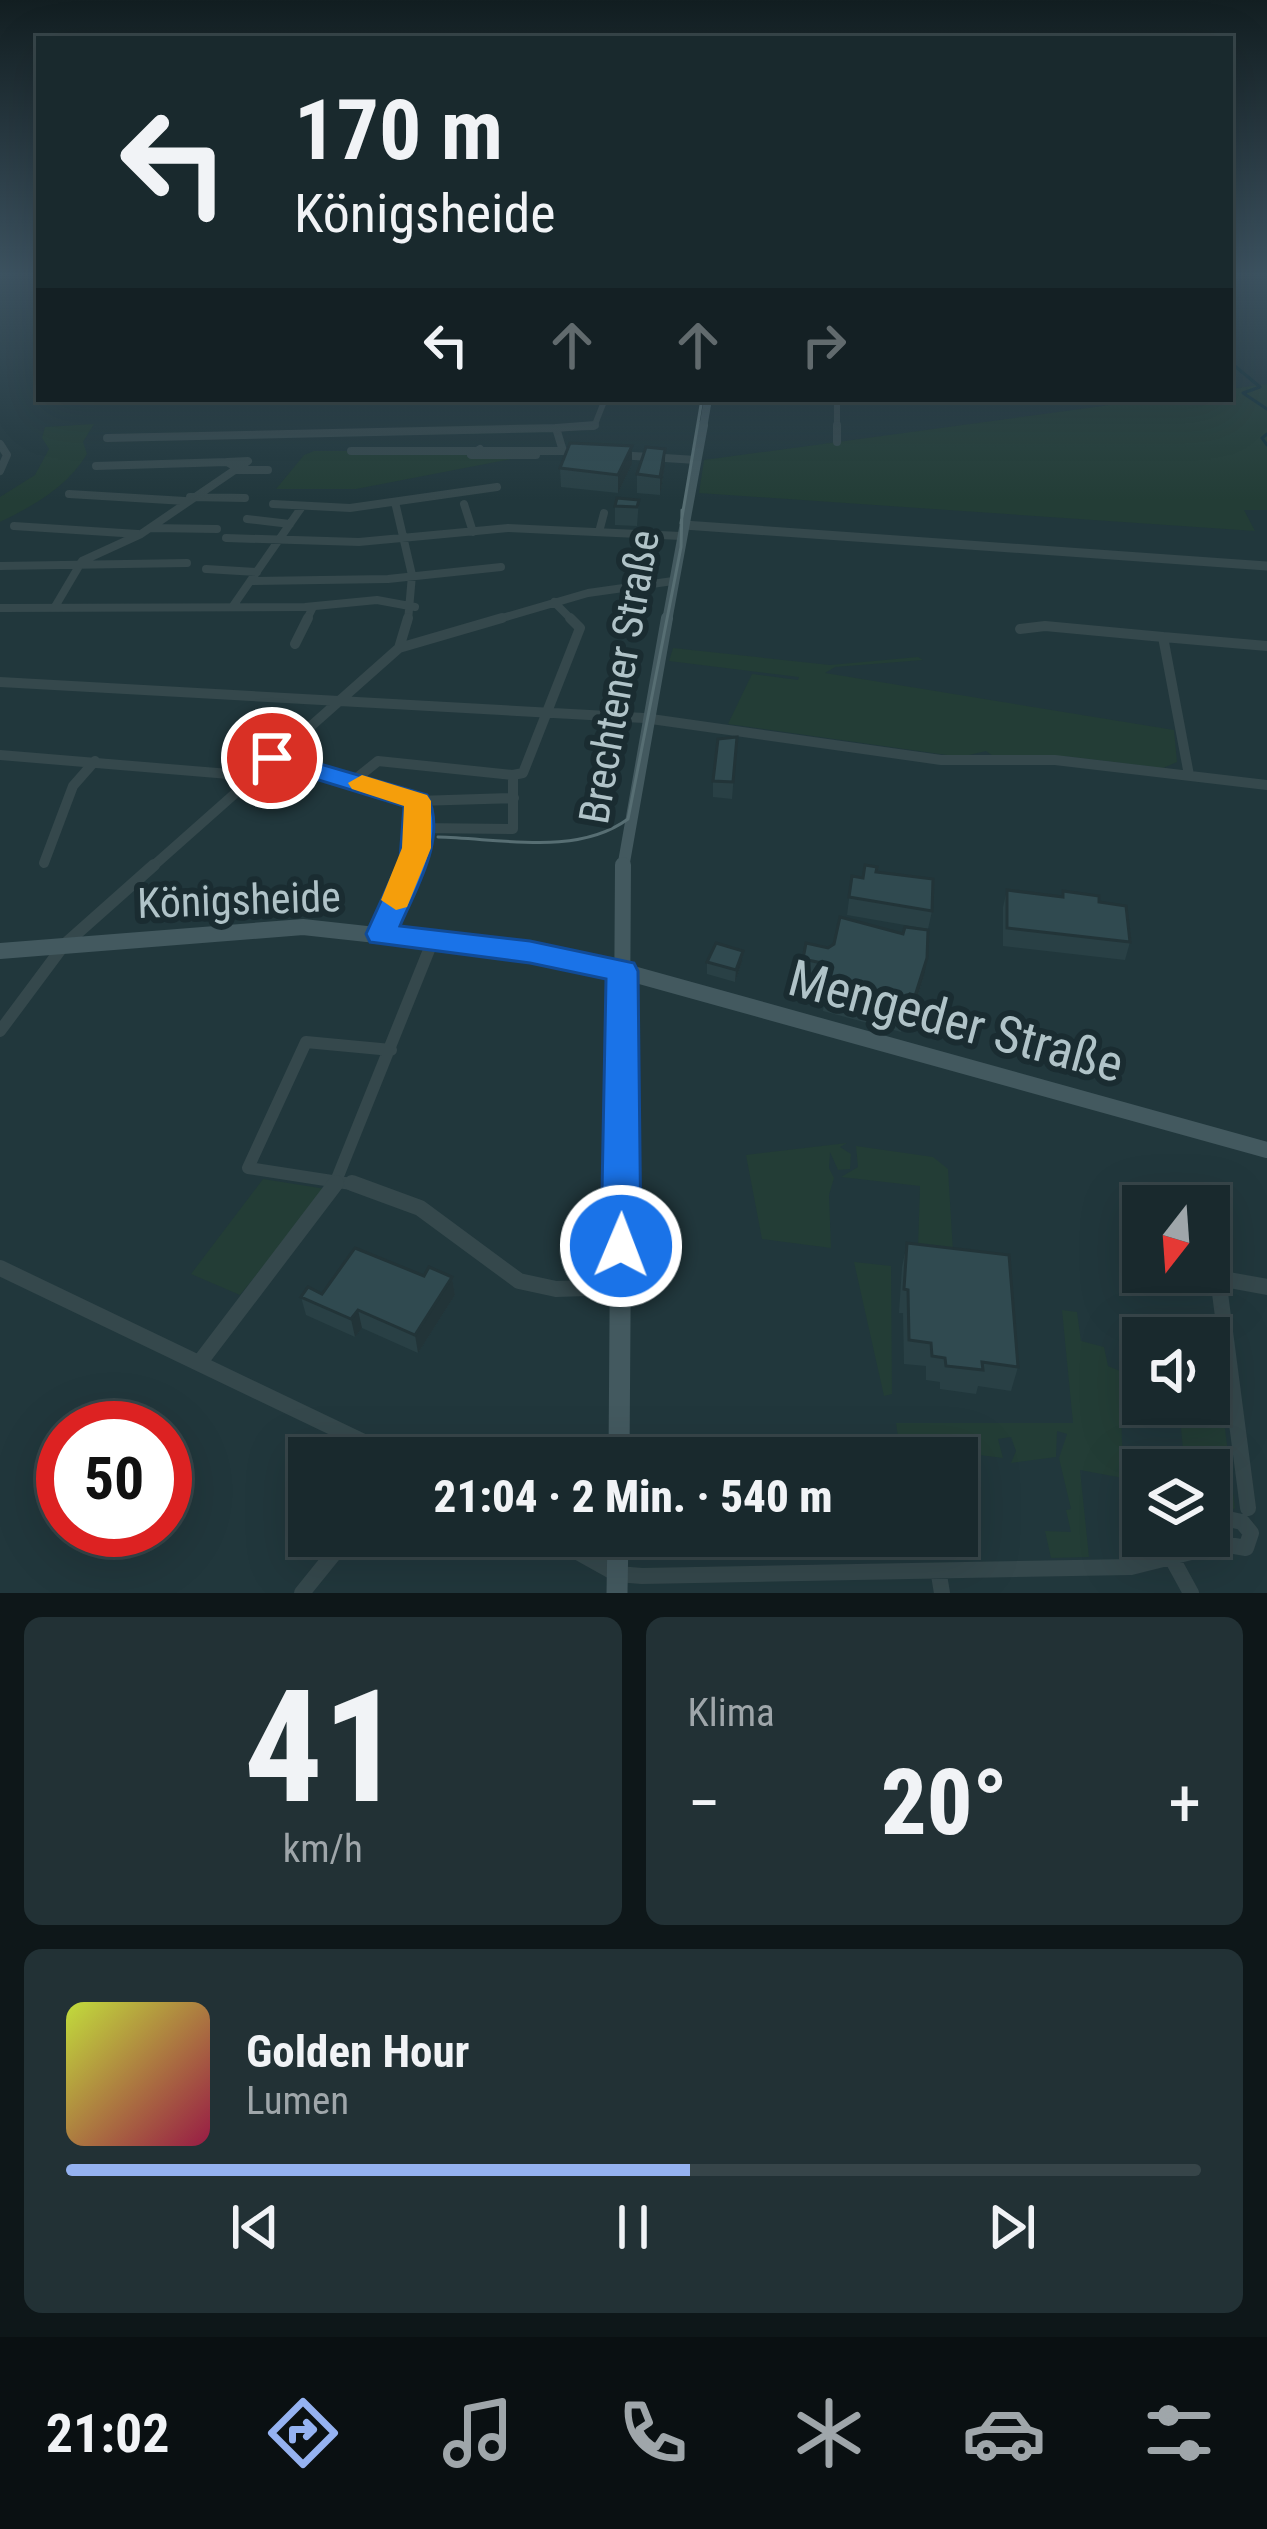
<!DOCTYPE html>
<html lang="de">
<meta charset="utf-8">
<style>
:root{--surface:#19292d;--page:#223135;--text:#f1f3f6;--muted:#9fa6aa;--line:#374549;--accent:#95b2f1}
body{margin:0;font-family:"Roboto Condensed",sans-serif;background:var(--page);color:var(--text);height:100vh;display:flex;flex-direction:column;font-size:45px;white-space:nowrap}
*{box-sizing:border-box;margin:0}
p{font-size:39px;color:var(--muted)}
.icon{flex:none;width:66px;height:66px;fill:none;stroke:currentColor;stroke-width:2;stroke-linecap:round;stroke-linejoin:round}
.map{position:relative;height:1593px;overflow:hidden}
.details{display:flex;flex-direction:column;gap:24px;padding:24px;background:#0e1719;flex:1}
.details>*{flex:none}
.hud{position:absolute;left:36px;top:36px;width:1197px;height:366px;border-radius:0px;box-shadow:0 12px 48px #0002,0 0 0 3px var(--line);background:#19292d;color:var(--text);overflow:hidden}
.needle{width:78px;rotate:197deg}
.tools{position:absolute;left:1122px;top:1185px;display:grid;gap:24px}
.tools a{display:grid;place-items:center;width:108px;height:108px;border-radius:0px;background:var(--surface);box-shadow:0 12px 48px #0002,0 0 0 3px var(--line);font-size:60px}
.speed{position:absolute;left:36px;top:1401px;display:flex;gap:24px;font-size:60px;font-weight:700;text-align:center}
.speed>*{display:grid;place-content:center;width:156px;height:156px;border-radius:50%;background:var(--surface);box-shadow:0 12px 48px #0002,0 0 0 3px var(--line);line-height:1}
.speed .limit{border:18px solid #d22;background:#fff;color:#111}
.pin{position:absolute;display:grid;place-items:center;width:102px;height:102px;color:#fff;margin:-51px;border:6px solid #fff;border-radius:50%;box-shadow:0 3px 12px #0007}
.me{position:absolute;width:132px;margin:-66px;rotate:1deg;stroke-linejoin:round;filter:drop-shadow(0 0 9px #0008)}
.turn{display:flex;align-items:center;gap:42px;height:252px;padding:0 60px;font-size:54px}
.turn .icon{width:156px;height:156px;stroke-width:2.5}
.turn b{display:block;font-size:84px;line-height:102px}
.lanes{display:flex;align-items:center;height:114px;padding:0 60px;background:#0003;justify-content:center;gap:60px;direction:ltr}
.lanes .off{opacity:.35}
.big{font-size:90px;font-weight:800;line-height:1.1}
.details .tile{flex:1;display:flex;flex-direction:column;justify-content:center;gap:18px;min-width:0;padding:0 42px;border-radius:18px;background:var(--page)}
.details .dial{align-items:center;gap:0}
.dial b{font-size:156px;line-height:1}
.song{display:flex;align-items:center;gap:36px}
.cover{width:144px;height:144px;border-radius:18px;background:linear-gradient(135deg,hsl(70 70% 55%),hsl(340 70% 35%))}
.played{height:12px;border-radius:6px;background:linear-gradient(90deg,var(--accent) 55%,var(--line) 55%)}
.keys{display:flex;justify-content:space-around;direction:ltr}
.heat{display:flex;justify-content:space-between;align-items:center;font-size:66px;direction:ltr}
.details .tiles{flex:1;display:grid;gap:24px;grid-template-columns:1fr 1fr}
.tile:last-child{grid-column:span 2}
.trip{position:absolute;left:288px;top:1437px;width:690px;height:120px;border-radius:0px;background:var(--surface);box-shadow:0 12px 48px #0002,0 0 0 3px var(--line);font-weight:800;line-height:120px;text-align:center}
.menu{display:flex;height:192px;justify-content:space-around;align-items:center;background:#0a1012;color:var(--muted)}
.menu .icon{width:84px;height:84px}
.menu .selected{color:var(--accent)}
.menu b{font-size:54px;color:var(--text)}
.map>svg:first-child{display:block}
.green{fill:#233d36}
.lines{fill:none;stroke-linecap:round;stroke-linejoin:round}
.stream{stroke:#14323a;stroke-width:3}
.minor-far4{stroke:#35484c;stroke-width:6}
.minor-far3{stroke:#35484c;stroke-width:8}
.minor-far2{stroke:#35484c;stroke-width:10}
.minor-far1{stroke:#35484c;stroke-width:12}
.minor{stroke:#35484c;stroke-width:16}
.tertiary{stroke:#35484c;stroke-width:9}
.secondary-far4{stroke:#43595f;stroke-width:8}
.secondary-far3{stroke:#43595f;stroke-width:10}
.secondary-far2{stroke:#43595f;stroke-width:12}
.secondary-far1{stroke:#43595f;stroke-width:16}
.secondary{stroke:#43595f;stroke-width:21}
.tram{stroke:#576e73;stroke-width:3}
.wall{fill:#294045}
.shaded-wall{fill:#223438}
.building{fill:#304a50;stroke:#223438;stroke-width:3}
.route{fill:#1a73e8;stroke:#114b97;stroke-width:3}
.slow{fill:#f59e0b}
.labels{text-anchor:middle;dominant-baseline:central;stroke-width:12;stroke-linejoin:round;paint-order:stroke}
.street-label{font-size:42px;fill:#b0c3c8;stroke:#1a2c31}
.near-street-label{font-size:51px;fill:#b0c3c8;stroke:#1a2c31}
</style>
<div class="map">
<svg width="1267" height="1593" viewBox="0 0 1267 1593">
<rect width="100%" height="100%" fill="#21373c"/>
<!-- green -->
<path class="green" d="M1267,384V510H1244L1255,531L699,493L704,460L1154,399H1230V389Z
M94,424L83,442L87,454C67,487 35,505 0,522V497L35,475L49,449L42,438L45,427Z
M314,451H351V455L371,451L547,452L356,489H276L304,455Z
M673,648L830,665L918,657L923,660L835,667L825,673L1174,730L1177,762L1163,768L1064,756H993L986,751L961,757L728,724L752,674L798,680L799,677L669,661Z
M847,1143L840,1147L851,1154L850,1169L838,1170L830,1152L829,1168L834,1178L829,1195L831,1248L762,1239L746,1155Z
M856,1146L933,1157L948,1169L953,1252L918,1248L920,1186L841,1177L858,1167Z
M263,1179L326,1189L240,1295L191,1274Z
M854,1262L891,1266L892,1394L884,1396Z
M1062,1310L1077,1312L1081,1341L1104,1347L1108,1366L1120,1371L1123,1478L1080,1470L1089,1557L1051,1558L1045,1531L1071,1532L1066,1510L1071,1509L1059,1458L1067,1434L1057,1431L1056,1457L1011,1463L1016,1451L1011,1437L998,1439L1003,1458L979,1455L957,1461L925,1440L914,1445L908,1458H901L896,1423H1073Z
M1167,1324L1213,1334L1235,1508L1209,1528V1470H1185L1180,1418L1192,1420L1191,1404H1209V1338H1168Z"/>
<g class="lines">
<!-- stream -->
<path class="stream" d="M1230,362L1260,387L1243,393L1267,409
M1267,434L1262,438L1267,445"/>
<!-- minor-far4 -->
<path class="minor-far4" d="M837,399V428
M534,428H556
M556,428L594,427L605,399"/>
<!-- minor-far3 -->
<path class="minor-far3" d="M837,425V442
M556,428L595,425
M107,438L556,428L563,451
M0,444L7,455L0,471
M480,449L471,455H536
M351,451H564
M618,455L696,460
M96,466L227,462
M238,470H268
M69,494L185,501
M190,497L245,498
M395,502L412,575L408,621
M273,504L350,508L497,487
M464,504L473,532
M247,519L290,524
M14,526L138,534
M150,528L217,529
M599,532L604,513
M226,538L359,542L508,528L681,536
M0,566L187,563
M206,569L257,572
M251,581L388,579L501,567
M554,602L573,621
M56,605L82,561L141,534L248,461L227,462L234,466
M233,606L301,508
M0,608L305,607L377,600L415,607
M306,621L313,607
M492,621L588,593L673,581"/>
<!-- minor-far2 -->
<path class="minor-far2" d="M1020,629L1045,626L1163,637
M295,644L308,618
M399,648L408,618
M0,682L644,718L941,760H1055L1267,785
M0,755L253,776
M275,759L417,801L514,798
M1189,775L1163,637L1267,646
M353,781L378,761L513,775
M420,828L513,829V775L523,773L580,628L570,618
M44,863L73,786L95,761
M151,868L399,648L502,618
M410,868L418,836L417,801"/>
<!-- minor-far1 -->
<path class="minor-far1" d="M381,935L411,865
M0,1031L64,945L154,865
M334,1186L433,940
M364,1186L248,1168L306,1042L391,1050"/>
<!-- minor -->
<path class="minor" d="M352,1183L420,1208L519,1281L556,1289L620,1287
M0,1268L397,1458
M200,1362L336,1183
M1248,1508L1218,1278L1267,1287
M549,1536L617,1574L642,1576L1131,1567L1223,1544L1246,1548L1251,1533L1242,1522L1228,1519L1221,1529L1226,1542
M1174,1562L1191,1593
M939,1575L942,1593
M302,1593L348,1536"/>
<!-- tertiary -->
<path class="tertiary" d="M684,525L1267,566"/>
<!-- secondary-far4 -->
<path class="secondary-far4" d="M703,428L708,399"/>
<!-- secondary-far3 -->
<path class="secondary-far3" d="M667,621L703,425"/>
<!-- secondary-far2 -->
<path class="secondary-far2" d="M623,868L667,618"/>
<!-- secondary-far1 -->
<path class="secondary-far1" d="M0,951L303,927L530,952L622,971L1267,1150
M621,1186L623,865"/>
<!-- secondary -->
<path class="secondary" d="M619,1458L621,1183
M617,1593L618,1536"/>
<!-- tram -->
<path class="tram" d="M681,523L702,399
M438,837C498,838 576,857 628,819L681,547L682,510"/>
</g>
<!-- wall -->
<path class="wall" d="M632,464L618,493L561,487L560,468Z
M665,466L660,495L637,493V474Z
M639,500L637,526L615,525V506Z
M737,737L732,799L713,797V781Z
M261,764L289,773L277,784L264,780Z
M876,872L932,911L928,929L847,915L852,876L863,878Z
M1007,890L1062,897L1063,891L1099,902L1130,942L1125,960L1003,946V907Z
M743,951L742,962L735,982L707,974V962Z
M803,959L924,976L912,1013L907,1012L901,1032L823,1011L827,983L801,976Z
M907,1243L1018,1367L1011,1391L978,1386L976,1394L940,1389V1382L926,1380V1366L904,1364L903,1313H899L902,1267Z
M424,1276L452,1277L455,1295L418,1353L362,1328L355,1337L306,1315L301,1297Z"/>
<!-- shaded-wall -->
<path class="shaded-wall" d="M632,446V464L618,493V475Z
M665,449V466L660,495V477Z
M286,757L289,773L277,784L274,767Z
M743,951L742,962L735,982L736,970Z
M927,958L924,976L912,1013L915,996Z
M452,1277L455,1295L418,1353L415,1335Z
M358,1310L362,1328L355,1337L351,1319Z"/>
<!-- building -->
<path class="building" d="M570,443L632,446L618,475L560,468Z
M646,447L665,449L660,477L637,474Z
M617,498L639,500L637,507L615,506Z
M737,737L733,782L713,781L718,739Z
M273,753L286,757L274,767L261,764Z
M865,865L877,867L876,872L933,879L932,911L849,897L852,876L863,878Z
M1007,890L1063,897V891L1099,896V902L1126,906L1130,942L1007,928Z
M840,917L903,934L905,927L928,930L927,958L915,996L910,994L904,1014L825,994L831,965L803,959L806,943L828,948L834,944Z
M716,943L743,951L736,970L707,962Z
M907,1243L1009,1255L1018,1367L982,1362L983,1370L946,1366L945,1358L932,1356L931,1343L909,1340L908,1290L904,1289Z
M355,1248L424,1276L429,1267L452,1277L415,1335L358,1310L351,1319L301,1297L308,1287L322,1294Z"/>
<!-- sky -->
<linearGradient id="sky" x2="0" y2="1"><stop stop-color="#121e21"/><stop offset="0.55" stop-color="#3d5361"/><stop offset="1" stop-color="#3d5361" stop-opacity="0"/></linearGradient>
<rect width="1267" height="500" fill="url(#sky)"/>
<!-- route -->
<path class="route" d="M272,750L427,795C448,837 416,888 400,926L530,941L634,963L638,971L641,1246L635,1257L621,1262L607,1257L601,1246L606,979L530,963L370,942L366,934L400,859L404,806L263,763L259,758L263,752Z"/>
<!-- slow -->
<path class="slow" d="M362,775L427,795L431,801V848L407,907L396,910L381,900L402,848L404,806L352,789L348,783Z"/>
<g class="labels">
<!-- street labels -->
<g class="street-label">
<text transform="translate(619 677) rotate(-80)">Brechtener Straße</text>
<text transform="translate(239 900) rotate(-2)">Königsheide</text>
</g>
<!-- near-street labels -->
<g class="near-street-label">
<text transform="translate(956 1021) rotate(15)">Mengeder Straße</text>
</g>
</g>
</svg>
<div class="tools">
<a><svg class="needle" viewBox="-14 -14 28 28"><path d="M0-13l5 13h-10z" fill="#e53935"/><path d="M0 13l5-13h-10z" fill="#9fa6aa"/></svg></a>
<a><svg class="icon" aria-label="sound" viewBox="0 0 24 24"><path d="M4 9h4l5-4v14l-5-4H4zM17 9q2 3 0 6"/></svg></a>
<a><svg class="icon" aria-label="layers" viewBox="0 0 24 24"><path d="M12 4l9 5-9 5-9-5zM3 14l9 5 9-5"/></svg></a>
</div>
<div class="speed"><div class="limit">50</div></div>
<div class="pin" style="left:272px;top:758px;background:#d93025"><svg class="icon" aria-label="arrive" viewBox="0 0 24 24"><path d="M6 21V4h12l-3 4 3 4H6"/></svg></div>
<svg class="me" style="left:621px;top:1246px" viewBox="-20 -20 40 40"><circle r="17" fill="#1a73e8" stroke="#fff" stroke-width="3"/><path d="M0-11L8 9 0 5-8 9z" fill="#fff"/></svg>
<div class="trip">21:04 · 2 Min. · 540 m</div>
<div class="hud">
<div class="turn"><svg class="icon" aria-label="left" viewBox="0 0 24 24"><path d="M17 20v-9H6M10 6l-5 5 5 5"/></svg><div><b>170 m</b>Königsheide</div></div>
<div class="lanes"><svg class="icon" aria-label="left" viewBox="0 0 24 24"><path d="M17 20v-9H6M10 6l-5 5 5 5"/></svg><svg class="icon off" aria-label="ahead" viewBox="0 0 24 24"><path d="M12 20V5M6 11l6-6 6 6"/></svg><svg class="icon off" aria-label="ahead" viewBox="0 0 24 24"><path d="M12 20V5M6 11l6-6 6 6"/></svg><svg class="icon off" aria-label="right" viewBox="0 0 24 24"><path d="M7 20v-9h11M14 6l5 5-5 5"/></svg></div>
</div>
</div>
<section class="details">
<div class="tiles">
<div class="tile dial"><b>41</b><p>km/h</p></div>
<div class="tile"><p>Klima</p>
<div class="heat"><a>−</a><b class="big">20°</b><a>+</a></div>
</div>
<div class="tile">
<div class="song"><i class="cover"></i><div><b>Golden Hour</b><p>Lumen</p></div></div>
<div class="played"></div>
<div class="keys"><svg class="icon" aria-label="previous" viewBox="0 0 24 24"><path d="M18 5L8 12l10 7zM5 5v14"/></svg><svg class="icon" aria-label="pause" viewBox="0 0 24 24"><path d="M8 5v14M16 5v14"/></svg><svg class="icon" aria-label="next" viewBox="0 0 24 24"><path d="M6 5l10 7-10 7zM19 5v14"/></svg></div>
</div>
</div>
</section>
<nav class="menu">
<b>21:02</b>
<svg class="icon selected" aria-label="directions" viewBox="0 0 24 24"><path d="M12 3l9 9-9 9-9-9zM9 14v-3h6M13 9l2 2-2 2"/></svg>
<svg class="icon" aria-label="music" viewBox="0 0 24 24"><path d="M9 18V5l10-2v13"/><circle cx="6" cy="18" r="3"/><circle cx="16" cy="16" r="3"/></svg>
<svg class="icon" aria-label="phone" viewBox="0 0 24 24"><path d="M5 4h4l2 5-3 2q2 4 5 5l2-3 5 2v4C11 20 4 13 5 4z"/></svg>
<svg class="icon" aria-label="climate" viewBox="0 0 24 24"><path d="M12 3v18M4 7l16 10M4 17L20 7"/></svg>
<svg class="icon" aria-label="car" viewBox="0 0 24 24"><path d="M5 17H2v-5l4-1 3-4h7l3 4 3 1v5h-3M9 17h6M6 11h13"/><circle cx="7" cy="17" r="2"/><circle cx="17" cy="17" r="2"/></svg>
<svg class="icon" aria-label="filters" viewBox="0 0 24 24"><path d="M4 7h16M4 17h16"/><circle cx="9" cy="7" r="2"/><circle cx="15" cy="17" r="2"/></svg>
</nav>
